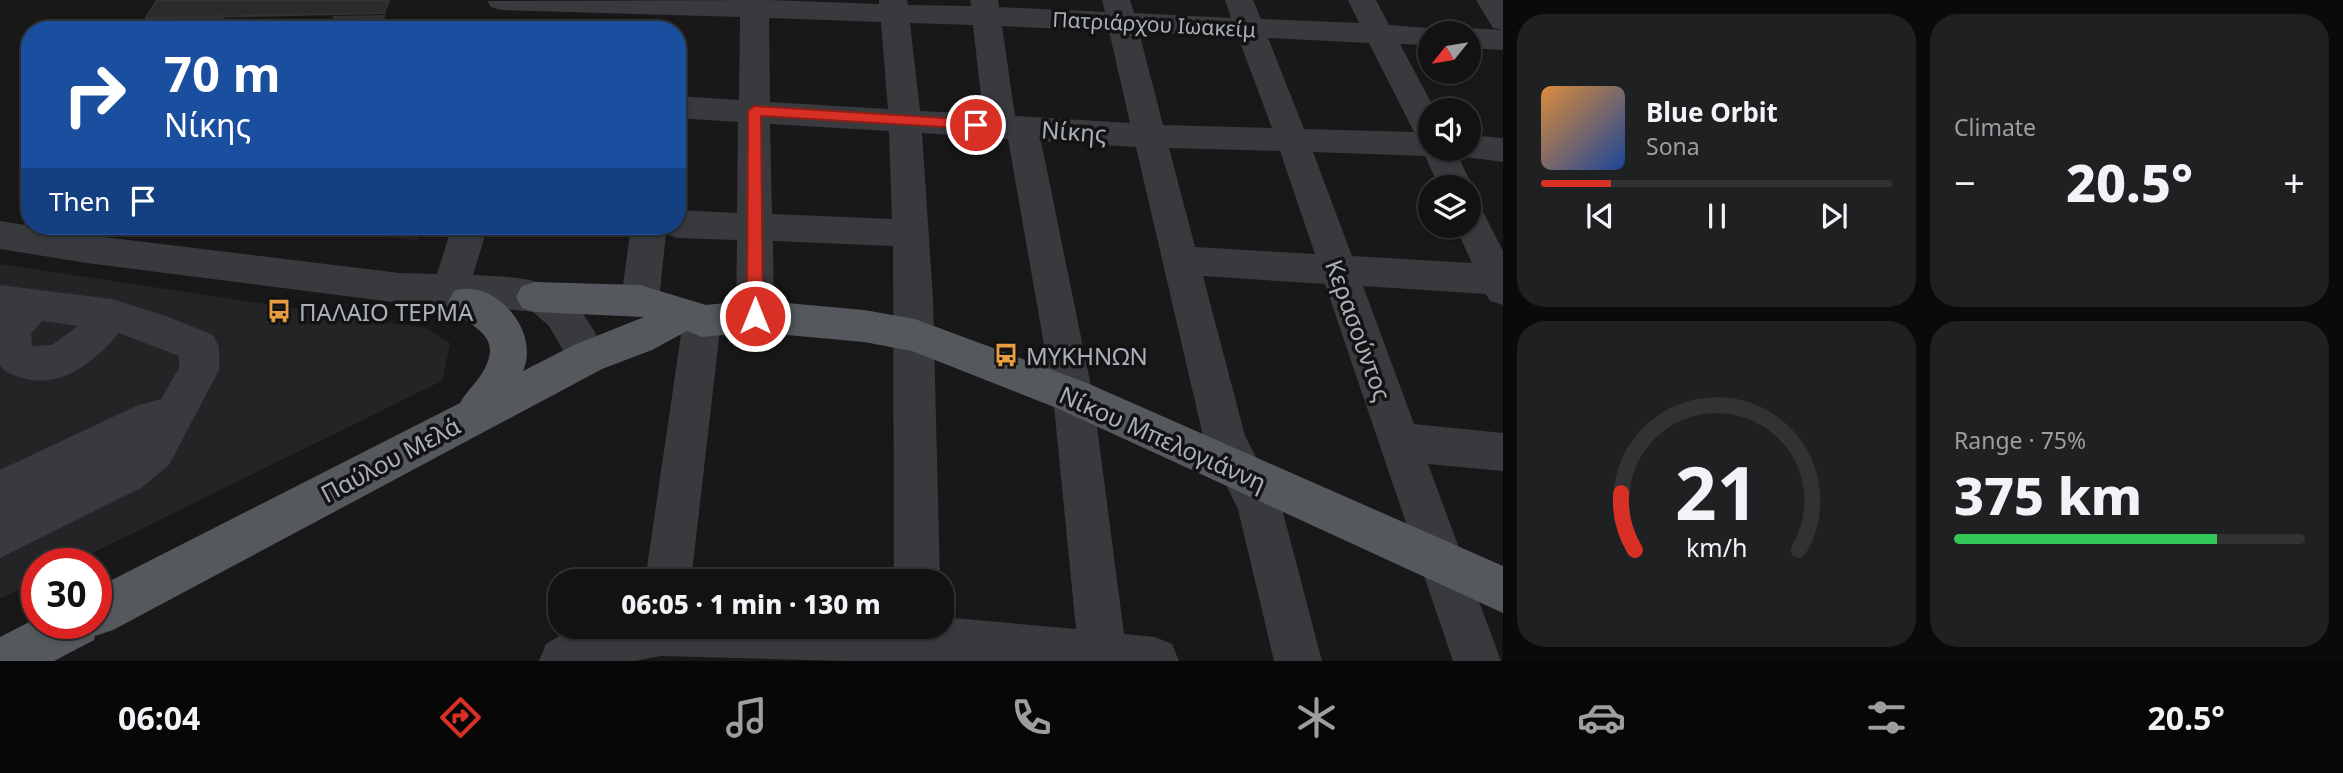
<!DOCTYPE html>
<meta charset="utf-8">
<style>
:root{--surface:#121213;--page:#1f2021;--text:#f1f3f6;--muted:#9c9ea0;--line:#313233;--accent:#d93025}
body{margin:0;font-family:"Noto Sans",sans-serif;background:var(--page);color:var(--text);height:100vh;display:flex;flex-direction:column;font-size:26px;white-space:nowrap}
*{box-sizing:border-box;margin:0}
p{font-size:23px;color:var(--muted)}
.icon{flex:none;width:38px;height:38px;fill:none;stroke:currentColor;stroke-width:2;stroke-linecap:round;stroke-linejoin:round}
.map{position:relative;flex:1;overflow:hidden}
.details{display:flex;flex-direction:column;gap:14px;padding:14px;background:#0a0a0a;width:840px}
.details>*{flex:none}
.hud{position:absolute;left:21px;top:21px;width:665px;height:214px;border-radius:28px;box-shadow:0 2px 5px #0004,0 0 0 2px var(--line);background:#1a4fa0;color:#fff;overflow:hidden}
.needle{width:46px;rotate:240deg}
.fabs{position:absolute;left:1418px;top:21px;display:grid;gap:14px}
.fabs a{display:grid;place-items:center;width:63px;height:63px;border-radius:50%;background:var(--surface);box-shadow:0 2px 5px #0004,0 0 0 2px var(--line);font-size:35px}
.speed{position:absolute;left:21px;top:548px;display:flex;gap:14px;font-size:35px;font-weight:700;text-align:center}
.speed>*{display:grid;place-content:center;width:91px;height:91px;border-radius:50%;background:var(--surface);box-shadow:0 2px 5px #0004,0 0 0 2px var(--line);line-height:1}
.speed .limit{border:10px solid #d22;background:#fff;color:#111}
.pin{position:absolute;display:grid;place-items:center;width:60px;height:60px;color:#fff;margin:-30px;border:4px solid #fff;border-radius:50%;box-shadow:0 2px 7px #0007}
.me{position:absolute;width:77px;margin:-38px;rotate:0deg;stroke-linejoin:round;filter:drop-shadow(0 0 5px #0008)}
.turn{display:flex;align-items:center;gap:24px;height:147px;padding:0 28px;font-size:32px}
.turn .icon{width:91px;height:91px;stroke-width:2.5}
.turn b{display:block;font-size:49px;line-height:60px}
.then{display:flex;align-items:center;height:66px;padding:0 28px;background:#0003;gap:14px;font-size:26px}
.big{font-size:52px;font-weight:800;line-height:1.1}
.details .tile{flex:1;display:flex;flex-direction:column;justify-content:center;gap:10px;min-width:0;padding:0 24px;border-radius:28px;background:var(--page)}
.details .dial{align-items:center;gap:0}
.dial svg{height:182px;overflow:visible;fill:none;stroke:var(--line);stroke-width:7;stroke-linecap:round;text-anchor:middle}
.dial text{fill:var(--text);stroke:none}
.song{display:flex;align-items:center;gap:21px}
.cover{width:84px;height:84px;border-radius:10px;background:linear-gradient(135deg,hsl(30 70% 55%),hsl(220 70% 35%))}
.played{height:7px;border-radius:4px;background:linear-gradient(90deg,var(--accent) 20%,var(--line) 20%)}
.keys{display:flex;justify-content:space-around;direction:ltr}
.heat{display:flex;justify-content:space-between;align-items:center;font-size:38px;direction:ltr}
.charge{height:10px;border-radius:5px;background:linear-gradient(90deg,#34c759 75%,var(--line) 0)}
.details .tiles{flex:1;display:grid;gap:14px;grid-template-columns:repeat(2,1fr)}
.trip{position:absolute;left:548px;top:569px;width:406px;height:70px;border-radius:28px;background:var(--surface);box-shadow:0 2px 5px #0004,0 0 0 2px var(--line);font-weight:800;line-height:70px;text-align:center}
.tab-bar{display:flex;height:112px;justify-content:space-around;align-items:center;background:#070708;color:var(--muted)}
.tab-bar .icon{width:49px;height:49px}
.tab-bar .active{color:var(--accent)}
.tab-bar b{font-size:32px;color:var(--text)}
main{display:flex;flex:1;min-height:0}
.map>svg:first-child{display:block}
.built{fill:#242426}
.building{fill:#2b2b2d;stroke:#323235;stroke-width:2}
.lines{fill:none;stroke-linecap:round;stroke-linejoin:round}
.minor{fill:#393a3e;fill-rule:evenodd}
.major{fill:#55585d;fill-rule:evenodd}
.route{fill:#d93025;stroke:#8d1f18;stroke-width:2}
.labels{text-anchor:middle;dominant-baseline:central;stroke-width:7;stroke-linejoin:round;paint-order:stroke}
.far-street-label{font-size:21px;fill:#aab0b9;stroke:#131314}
.street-label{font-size:24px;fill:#aab0b9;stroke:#131314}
.poi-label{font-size:24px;fill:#aab0b9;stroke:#131314;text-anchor:start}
</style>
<main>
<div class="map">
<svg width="1503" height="661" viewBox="0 0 1503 661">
<rect width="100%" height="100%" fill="#181819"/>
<!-- built -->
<path class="built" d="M249,226H421L417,240Z
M0,264L426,328L450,343L442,381L72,563L37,564V581L0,599Z"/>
<!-- building -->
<path class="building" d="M157,0H389L384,13L146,18Z
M223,16L217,30H146L151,19Z
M384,16L380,30H330L334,17Z
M342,226H411L407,233Z"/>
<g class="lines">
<!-- minor -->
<path class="minor" d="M768,0L879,4V0H907L908,5L971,6L970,0H998L999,7L1105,12L1102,0H1130L1134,13L1231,18L1225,0H1253L1261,19L1359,23L1348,0H1376L1389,25L1440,29L1443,33H1430V45L1400,44L1435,110H1430V149H1468V135L1503,138V162L1458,156L1473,187L1468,196V187H1439L1425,156L1313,152L1352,256L1472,263L1455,226H1468V202L1480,206L1503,251V305L1490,301L1486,294L1363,286L1414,424L1503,433V471L1428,464L1501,661H1453L1325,284L1203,276L1245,436L1281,505L1322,661H1274L1238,509L1204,440L1136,147L1041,141L1093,396L1124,634L1155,637L1172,644L1179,661H847L661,656L634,661H539L546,644L576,626H942V617L1076,629L1053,396L1008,139L922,133L933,299L940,581H894L893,246L773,241L774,316L768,327L755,332L742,327L736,316L737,240L677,238L666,234L659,300L653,311L640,315L627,311L621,300L631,226H677V210L737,213L738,122L677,118V96L739,100L740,17L501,10L491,7L487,1ZM769,18L881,22L888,109L770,102ZM910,23L973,25L983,114L920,111ZM1002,26L1109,31L1130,123L1015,116ZM1139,32L1238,37L1272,128L1163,125ZM1268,38L1369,43L1414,132L1304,129ZM770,124L889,131L892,219L772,214ZM1169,148L1280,151L1315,254L1195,247Z
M1476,0H1503V30L1493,28Z
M1468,28L1503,30V50L1468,48V33H1456Z
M0,221L87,235L400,273L437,274L452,226H488L473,275C553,278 572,284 608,357L602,369L588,374L574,369L549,326L533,312L480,306L450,307L400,303L87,263L0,249Z
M0,285L112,299L166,316L213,335L219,347V370L169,465L141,488L0,558V513L5,511L0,513V470L136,406L161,399L179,368V356L119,333C94,362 60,391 19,377C11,374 5,372 0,366ZM42,321L78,326L52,345L32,346L31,334Z
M702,305L716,310L721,321L691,581H645L683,321L688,310Z"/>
<!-- major -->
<path class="major" d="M535,282L640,285L706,305L755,300L864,310L915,319L1087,383L1503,566V613L1059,409L912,351L864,342L755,332L702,337L687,331L652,350L602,369L113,630L95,636L94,640L54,661H0V637L37,618V623H96V588L460,403C467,390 480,380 486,366C503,329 461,327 448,302L454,291C494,277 541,331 523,371L574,345L644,317L535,312L522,308L516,297L522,286Z"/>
</g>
<!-- route -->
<path class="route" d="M754,106L976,120L983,125L976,129L761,116L763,316L755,322L747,316L748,111Z"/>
<!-- icons -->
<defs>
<g id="bus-bare" transform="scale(1.89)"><path d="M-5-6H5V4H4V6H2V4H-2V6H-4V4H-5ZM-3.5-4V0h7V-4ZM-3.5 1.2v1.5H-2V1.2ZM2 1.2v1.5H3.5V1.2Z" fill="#e99d40" stroke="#131314" stroke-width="2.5" paint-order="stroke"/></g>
</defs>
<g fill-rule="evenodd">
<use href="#bus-bare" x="279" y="311"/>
<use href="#bus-bare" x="1006" y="355"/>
</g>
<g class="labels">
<!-- far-street labels -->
<g class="far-street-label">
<text transform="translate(1154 24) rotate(3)">Πατριάρχου Ιωακείμ</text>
</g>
<!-- street labels -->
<g class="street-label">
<text transform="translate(1074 131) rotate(4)">Νίκης</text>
<text transform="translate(1359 330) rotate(70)">Κερασούντος</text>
<text transform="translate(1163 438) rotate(24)">Νίκου Μπελογιάννη</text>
<text transform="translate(390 459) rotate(-28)">Παύλου Μελά</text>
</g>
<!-- poi labels -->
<g class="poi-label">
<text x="299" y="311">ΠΑΛΑΙΟ ΤΕΡΜΑ</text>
<text x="1026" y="355">ΜΥΚΗΝΩΝ</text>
</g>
</g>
</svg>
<div class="fabs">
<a><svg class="needle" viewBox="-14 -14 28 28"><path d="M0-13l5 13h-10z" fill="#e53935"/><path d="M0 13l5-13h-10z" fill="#9c9ea0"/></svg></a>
<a><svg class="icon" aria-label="sound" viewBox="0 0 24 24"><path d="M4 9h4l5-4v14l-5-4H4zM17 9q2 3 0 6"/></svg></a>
<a><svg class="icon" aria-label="layers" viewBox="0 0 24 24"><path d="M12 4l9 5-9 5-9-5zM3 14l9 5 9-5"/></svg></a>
</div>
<div class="speed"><div class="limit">30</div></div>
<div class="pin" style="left:976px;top:125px;background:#d93025"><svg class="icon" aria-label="arrive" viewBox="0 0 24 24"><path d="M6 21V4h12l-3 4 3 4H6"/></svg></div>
<svg class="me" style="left:755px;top:316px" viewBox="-20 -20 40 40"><circle r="17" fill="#d93025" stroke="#fff" stroke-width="3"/><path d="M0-11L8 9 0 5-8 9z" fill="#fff"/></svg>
<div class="trip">06:05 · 1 min · 130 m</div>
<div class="hud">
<div class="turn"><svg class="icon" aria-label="right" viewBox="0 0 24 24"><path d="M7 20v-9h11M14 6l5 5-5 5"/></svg><div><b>70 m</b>Νίκης</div></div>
<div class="then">Then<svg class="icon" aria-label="arrive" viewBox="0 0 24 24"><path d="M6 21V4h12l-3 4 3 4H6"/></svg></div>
</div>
</div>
<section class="details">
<div class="tiles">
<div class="tile">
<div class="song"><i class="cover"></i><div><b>Blue Orbit</b><p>Sona</p></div></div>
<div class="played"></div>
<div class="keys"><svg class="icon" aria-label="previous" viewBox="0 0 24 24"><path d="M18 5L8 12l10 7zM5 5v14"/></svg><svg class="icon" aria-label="pause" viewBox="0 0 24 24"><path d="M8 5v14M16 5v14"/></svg><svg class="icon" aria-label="next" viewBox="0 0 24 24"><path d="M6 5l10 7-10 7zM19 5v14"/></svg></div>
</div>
<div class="tile"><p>Climate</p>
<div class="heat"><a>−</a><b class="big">20.5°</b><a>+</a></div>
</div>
<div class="tile dial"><svg viewBox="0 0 100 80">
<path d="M14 69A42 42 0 1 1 86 69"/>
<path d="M14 69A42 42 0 0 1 8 44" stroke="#d93025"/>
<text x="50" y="56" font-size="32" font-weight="700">21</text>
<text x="50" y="72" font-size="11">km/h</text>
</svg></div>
<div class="tile"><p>Range · 75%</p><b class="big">375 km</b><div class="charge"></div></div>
</div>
</section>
</main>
<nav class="tab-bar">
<b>06:04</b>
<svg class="icon active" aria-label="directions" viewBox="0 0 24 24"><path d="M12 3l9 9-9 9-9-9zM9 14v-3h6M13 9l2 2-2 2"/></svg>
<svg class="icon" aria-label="music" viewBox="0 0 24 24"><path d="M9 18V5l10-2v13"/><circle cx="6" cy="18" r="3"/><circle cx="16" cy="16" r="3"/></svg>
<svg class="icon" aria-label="phone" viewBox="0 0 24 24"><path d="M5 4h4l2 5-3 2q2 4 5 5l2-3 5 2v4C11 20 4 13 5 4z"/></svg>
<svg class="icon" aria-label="climate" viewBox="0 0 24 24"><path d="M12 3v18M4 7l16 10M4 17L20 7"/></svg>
<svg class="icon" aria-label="car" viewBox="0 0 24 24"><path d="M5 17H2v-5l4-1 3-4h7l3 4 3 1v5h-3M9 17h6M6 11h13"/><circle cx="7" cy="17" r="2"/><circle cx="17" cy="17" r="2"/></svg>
<svg class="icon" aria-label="filters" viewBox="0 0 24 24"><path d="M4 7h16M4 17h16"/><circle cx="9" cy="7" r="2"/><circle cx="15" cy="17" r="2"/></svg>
<b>20.5°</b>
</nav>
